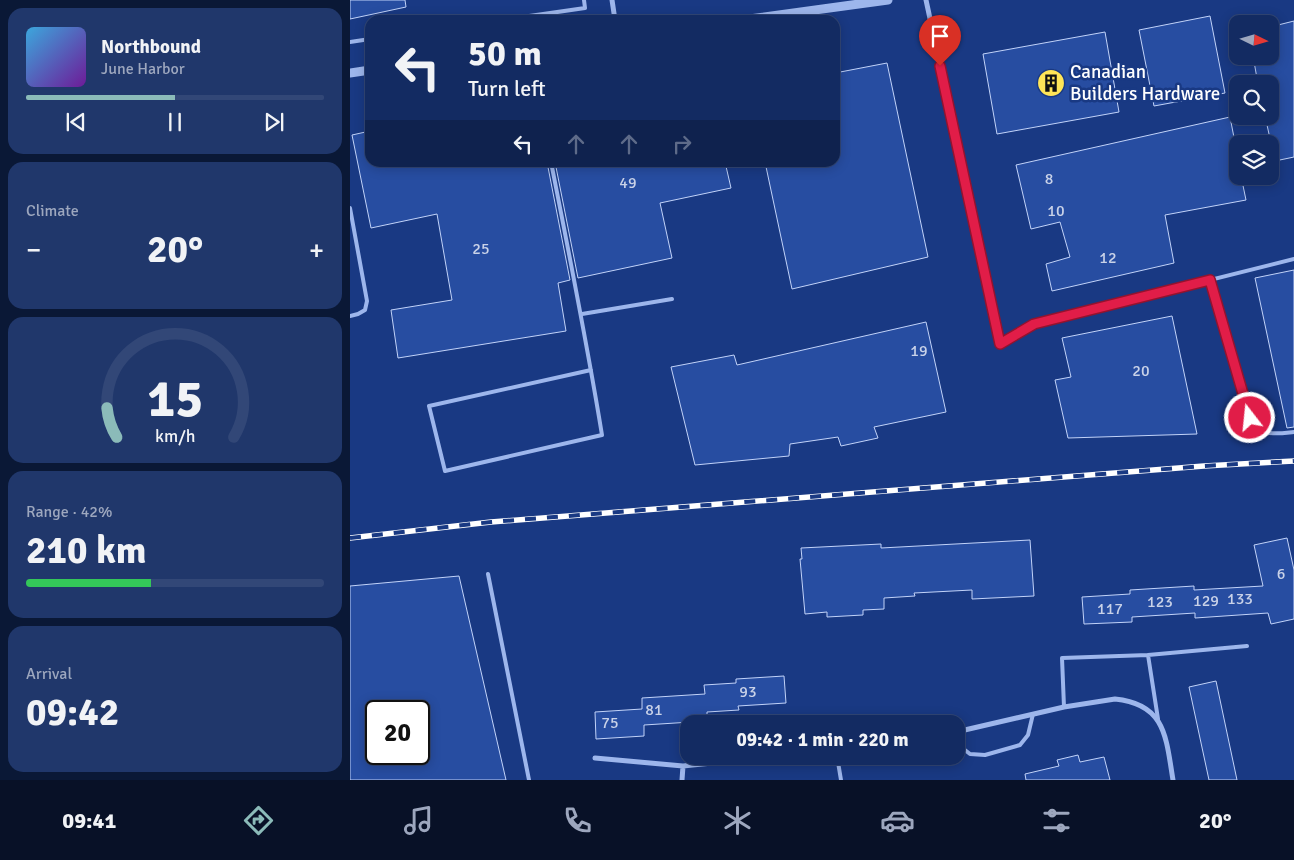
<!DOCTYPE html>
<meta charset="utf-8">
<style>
:root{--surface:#132b62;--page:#20376b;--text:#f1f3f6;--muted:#9da7be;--line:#324777;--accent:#8bbbb9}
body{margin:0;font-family:Signika,sans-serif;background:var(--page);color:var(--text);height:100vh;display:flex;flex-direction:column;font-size:19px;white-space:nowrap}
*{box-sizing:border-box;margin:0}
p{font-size:16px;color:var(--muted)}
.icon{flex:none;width:28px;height:28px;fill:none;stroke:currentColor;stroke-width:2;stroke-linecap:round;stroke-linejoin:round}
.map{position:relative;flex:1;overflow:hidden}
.details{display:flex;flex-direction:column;gap:8px;padding:8px;background:#0a1836;width:350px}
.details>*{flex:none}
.guide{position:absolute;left:15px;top:15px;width:475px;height:152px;border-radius:15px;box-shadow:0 2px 12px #0003,0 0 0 1px var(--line);background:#132b62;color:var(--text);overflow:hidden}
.needle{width:32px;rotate:95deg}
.fabs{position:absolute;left:879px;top:15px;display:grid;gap:10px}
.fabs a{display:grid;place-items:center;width:50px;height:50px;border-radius:10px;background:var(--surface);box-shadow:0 2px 12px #0003,0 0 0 1px var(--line);font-size:25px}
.speed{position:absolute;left:15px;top:700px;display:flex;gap:10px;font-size:25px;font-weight:700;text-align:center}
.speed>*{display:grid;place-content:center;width:65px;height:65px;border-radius:50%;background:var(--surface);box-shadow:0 2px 12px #0003,0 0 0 1px var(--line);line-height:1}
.speed .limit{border:2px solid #111;border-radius:8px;background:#fff;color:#111}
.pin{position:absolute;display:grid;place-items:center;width:42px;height:42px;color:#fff;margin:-51px -21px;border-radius:50% 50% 50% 0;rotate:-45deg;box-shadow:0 0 5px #0007}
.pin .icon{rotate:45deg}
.me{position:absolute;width:55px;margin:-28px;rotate:344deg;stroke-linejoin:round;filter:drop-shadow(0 0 4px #0008)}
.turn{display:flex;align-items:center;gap:18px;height:105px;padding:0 20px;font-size:22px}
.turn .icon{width:65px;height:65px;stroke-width:2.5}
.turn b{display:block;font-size:35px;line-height:42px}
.lanes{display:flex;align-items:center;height:48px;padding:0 20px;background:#0003;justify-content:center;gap:25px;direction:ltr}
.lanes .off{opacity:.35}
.big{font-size:38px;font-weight:800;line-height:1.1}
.details .widget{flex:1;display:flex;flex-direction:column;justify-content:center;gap:8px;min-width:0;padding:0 18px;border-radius:15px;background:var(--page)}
.details .dial{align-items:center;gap:0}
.dial svg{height:130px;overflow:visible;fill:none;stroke:var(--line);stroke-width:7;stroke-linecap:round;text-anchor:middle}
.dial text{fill:var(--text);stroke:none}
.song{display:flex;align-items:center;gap:15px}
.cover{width:60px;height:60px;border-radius:8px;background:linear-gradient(135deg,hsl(200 70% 55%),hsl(280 70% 35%))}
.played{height:5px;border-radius:2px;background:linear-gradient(90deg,var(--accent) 50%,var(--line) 50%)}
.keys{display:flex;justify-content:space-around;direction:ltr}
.heat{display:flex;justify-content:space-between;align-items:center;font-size:28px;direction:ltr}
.charge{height:8px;border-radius:4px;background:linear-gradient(90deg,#34c759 42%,var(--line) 0)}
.trip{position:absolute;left:330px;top:715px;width:285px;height:50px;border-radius:15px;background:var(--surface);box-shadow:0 2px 12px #0003,0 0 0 1px var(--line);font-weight:800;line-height:50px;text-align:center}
.menu{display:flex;height:80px;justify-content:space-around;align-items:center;background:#081127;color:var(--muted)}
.menu .icon{width:35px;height:35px}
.menu .selected{color:var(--accent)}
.menu b{font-size:22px;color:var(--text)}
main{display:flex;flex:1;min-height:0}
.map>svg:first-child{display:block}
.building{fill:#274da1;stroke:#c2d3f9;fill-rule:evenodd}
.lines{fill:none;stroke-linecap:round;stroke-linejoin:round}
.service{stroke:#9db6ec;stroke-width:4}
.minor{stroke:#9db6ec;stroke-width:5}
.tertiary{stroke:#9db6ec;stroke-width:9}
.rail-casing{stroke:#fff;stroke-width:5.5}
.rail{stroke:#193983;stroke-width:4;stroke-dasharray:11;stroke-linecap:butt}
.route-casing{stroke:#92132f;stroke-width:12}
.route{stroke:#e11d48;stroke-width:9}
.labels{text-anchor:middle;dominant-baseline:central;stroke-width:5;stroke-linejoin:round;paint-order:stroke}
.number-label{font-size:16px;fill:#c9d2e8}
.poi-label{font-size:19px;fill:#fff;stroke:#193983;text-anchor:start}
</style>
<main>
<section class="details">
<div class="widget">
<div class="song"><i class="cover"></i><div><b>Northbound</b><p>June Harbor</p></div></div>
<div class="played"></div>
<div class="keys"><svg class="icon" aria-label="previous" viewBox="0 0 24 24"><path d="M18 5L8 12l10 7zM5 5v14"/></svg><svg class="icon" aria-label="pause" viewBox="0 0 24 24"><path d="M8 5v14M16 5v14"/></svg><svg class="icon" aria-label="next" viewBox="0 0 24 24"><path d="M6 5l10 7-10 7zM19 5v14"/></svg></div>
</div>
<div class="widget"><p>Climate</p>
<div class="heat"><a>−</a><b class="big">20°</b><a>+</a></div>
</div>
<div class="widget dial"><svg viewBox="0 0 100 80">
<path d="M14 69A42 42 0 1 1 86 69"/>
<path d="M14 69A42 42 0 0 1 8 51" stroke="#8bbbb9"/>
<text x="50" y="56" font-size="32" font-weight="700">15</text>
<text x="50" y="72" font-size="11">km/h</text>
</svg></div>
<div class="widget"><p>Range · 42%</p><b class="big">210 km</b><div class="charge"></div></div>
<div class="widget"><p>Arrival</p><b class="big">09:42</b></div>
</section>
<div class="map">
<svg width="944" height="780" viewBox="0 0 944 780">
<rect width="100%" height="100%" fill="#193983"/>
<!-- building -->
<path class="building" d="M0,0H55L56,7L0,19Z
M860,16L875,93L804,106L789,30Z
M944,21V157L925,161L915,116H920V84H908L903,56H920V27Z
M755,32L769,112L647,134L633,54Z
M537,63L578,257L442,289L415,162H485V73Z
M880,117L888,158V176H891L896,200L815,215L824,263L702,291L696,264L720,257L710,222L681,229L666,165Z
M20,131V162H197L220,280L208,283L216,331L48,358L41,310L102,300L87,214L21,228L2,135Z
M205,162H375L381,188L310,203L322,258L228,278Z
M944,270V427L937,428L905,278Z
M822,316L847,434L718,438L705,380L721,377L712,338Z
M576,322L596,412L524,427L528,438L491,446L488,437L440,444L439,456L345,465L321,367L384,355L387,365Z
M937,538L944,570V619L921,624L918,613L845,618V613L782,617V622L734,624L732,597L780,594V590L844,586V590L913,586L904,545Z
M680,540L684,596L622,599V590L564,593L565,596L534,598V609L513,610V615L477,617V612L455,614L450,559H452L451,548L531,544V548Z
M109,576L156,780H0V586ZM26,711H69V754H26Z
M434,676L436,703L388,706L389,710L357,712V721L294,725V736L246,739L245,712L292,709V698L355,694L354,685L386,683V679Z
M866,681L887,780H859L839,687Z
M728,755L730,762L754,757L760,780H676L675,774L709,766L707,760Z"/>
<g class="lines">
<!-- service -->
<path class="service" d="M152,20L235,8L234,0
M0,42L20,39
M201,162C219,253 237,343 252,435L95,471L79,406L241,370
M0,208L17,301L15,310L8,314L0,316
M860,280L900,418C912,437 924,434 944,432
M232,314L322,299
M650,344L684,324L944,259
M138,574L179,780
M798,655L808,719
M714,707L712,658L798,655L897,646
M606,743L620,754L635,755L670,745L678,735L683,714
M487,756L491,780"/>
<!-- minor -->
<path class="minor" d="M262,0L265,20
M576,0L650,344
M606,732L714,707L765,699C816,704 816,738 823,780
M245,758L333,766L430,756
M332,780L333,766"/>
<!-- tertiary -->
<path class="tertiary" d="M392,20L538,0
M0,73L20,70"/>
<!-- rail casing -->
<g class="rail-casing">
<path id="rail" d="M0,538L141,522L854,466L944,461"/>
</g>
<!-- rail -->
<use href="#rail" class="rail"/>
</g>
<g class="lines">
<!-- route casing -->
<g class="route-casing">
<path id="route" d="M590,66L650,344L684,324L860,280L900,418"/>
</g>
<!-- route -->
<use href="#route" class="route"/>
</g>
<!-- icons -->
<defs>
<g id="building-disc" transform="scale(1.4375)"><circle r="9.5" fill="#ffe557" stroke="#193983"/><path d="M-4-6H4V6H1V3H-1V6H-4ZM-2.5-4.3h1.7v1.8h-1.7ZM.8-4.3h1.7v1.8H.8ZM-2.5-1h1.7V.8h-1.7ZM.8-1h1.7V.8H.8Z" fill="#111"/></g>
</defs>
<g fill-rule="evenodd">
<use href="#building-disc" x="701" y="83"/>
</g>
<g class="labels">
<!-- number labels -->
<g class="number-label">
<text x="699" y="179">8</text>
<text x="278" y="183">49</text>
<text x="706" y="211">10</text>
<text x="131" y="249">25</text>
<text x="758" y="258">12</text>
<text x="569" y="351">19</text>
<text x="791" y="371">20</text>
<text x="931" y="574">6</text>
<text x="890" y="599">133</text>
<text x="856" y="601">129</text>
<text x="810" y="602">123</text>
<text x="760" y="609">117</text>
<text x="398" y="692">93</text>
<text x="304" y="710">81</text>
<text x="260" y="723">75</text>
</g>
<!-- poi labels -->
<g class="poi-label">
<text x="720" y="72">Canadian<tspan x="720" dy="22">Builders Hardware</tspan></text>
</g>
</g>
</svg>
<div class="fabs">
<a><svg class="needle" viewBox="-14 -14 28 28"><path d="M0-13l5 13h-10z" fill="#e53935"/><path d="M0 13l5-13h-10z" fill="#9da7be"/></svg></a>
<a><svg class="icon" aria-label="search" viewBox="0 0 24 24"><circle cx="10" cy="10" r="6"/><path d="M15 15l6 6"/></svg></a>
<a><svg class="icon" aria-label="layers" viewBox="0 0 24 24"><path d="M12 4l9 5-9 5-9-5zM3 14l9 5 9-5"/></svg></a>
</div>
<div class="speed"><div class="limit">20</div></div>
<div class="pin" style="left:590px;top:66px;background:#d93025"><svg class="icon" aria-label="arrive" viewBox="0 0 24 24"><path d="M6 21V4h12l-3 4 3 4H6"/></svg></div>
<svg class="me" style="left:900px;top:418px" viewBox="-20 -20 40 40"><circle r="17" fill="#e11d48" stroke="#fff" stroke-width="3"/><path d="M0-11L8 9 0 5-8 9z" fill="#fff"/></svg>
<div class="trip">09:42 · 1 min · 220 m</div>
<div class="guide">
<div class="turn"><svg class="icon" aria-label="left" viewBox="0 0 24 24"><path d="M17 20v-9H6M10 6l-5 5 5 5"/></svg><div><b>50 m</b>Turn left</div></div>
<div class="lanes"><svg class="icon" aria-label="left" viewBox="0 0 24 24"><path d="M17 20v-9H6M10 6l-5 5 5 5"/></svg><svg class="icon off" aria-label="ahead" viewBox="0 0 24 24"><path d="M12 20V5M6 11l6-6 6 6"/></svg><svg class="icon off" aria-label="ahead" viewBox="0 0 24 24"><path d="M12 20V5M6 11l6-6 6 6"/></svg><svg class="icon off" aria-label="right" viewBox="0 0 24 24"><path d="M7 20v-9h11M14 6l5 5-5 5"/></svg></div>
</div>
</div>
</main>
<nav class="menu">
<b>09:41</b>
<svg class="icon selected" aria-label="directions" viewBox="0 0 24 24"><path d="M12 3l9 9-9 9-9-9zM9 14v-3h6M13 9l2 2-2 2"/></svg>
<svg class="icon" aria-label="music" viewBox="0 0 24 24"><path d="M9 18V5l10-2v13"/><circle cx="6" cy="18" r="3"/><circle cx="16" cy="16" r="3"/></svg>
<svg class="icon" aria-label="phone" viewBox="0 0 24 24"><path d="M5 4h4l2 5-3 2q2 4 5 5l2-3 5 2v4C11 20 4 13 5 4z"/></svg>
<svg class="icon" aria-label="climate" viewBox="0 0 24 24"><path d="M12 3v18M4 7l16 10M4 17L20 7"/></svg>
<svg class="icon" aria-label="car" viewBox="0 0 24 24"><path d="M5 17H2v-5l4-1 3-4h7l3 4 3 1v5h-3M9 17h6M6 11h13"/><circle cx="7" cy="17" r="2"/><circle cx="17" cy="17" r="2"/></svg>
<svg class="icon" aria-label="filters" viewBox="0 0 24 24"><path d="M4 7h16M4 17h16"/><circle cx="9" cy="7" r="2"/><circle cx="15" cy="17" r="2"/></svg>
<b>20°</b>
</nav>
